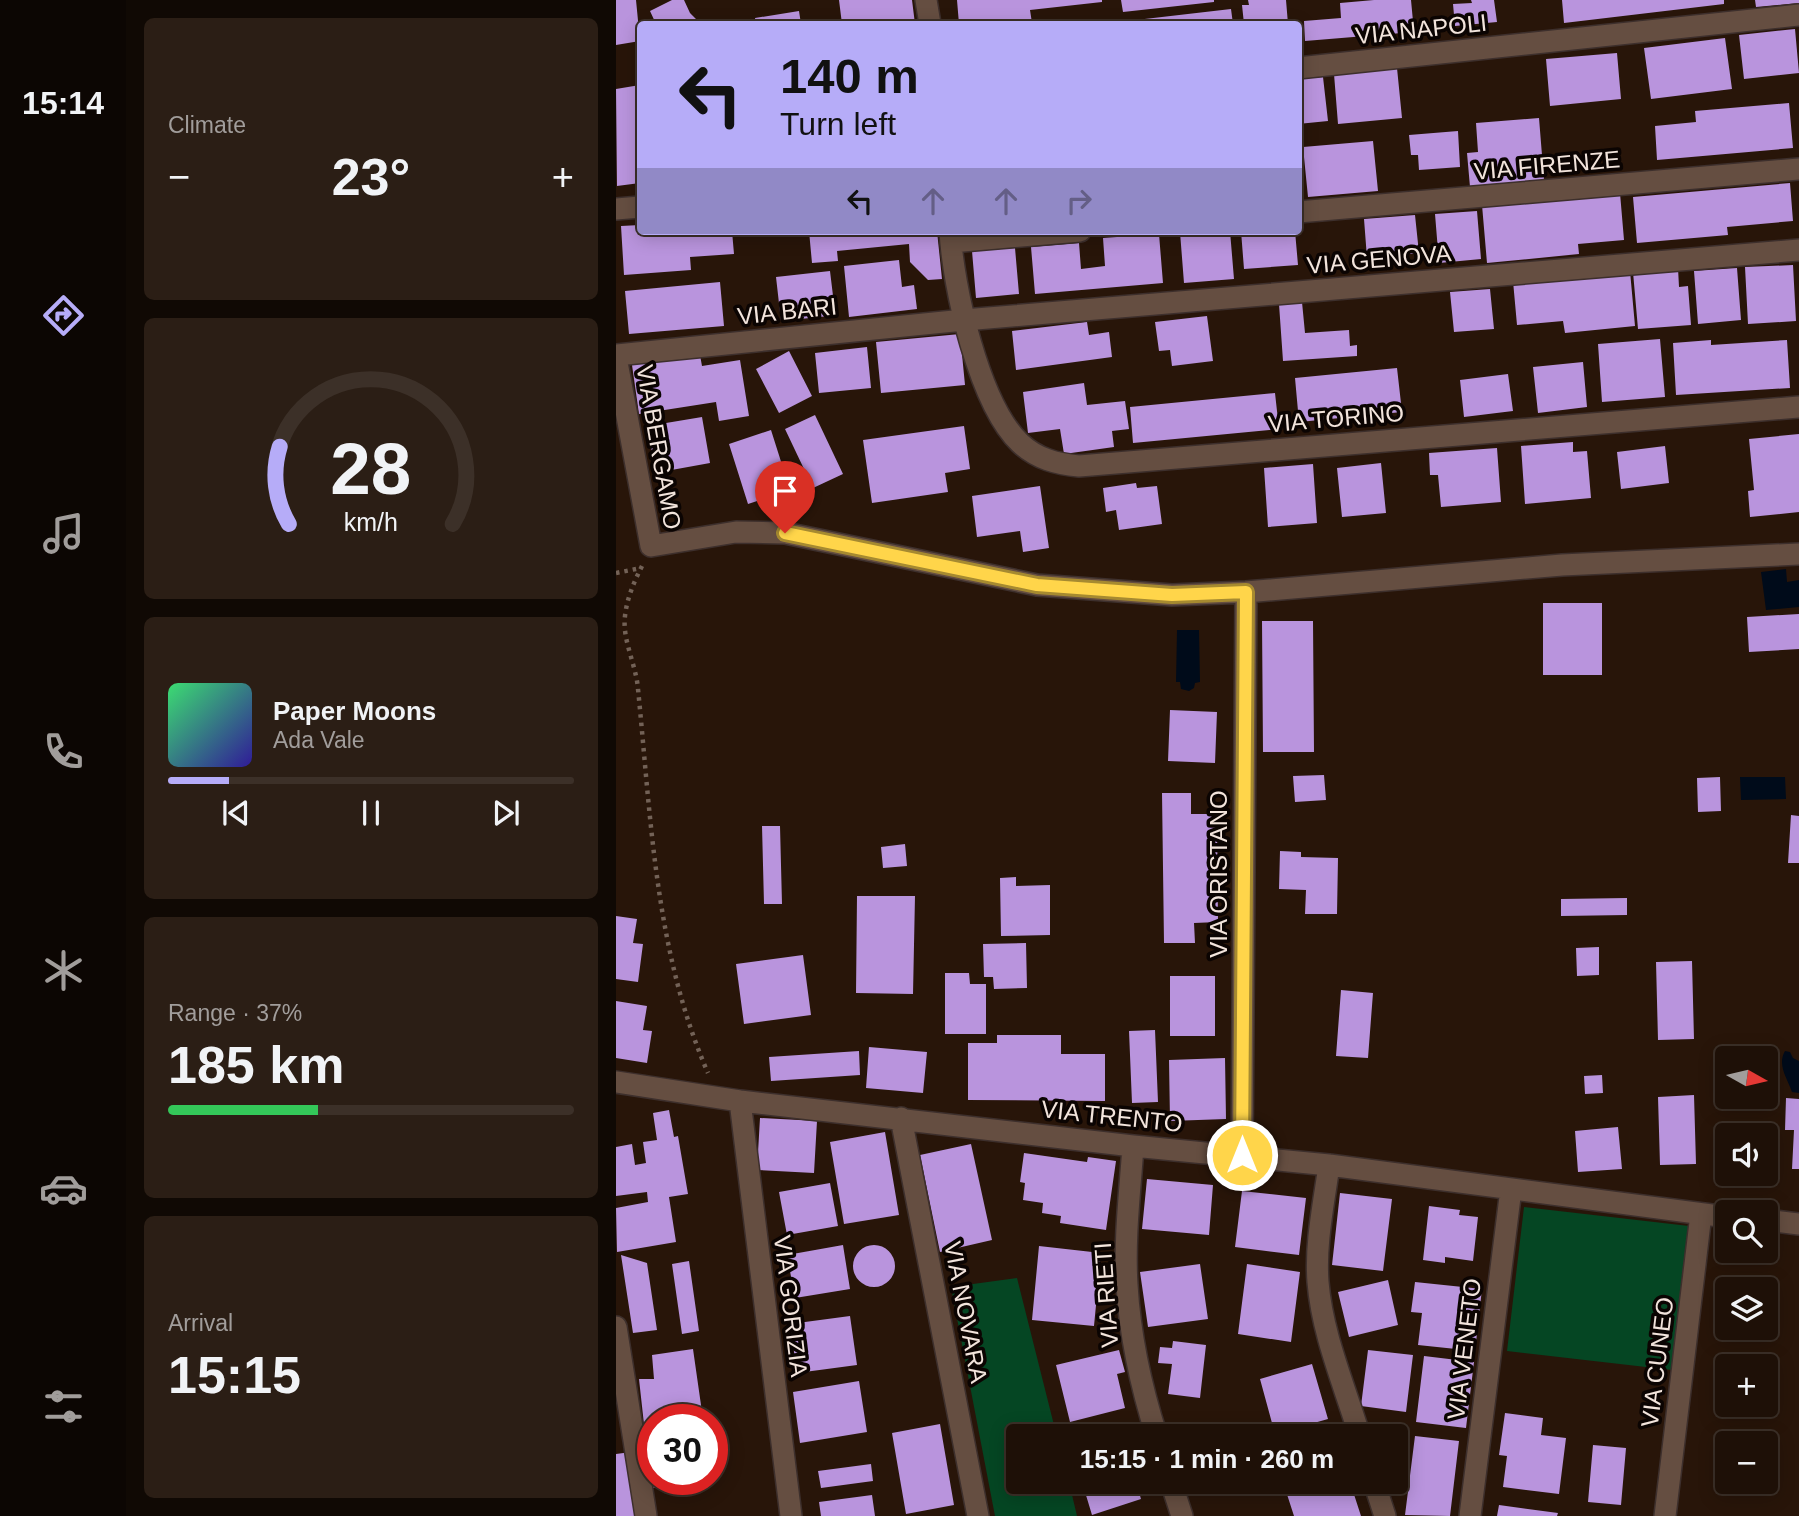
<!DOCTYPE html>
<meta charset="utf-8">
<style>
:root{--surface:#1e1007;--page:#2b1e15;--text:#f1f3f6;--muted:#a19d9b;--line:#3c3028;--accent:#b6acf8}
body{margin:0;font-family:Helvetica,sans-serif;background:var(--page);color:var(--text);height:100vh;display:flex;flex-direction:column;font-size:26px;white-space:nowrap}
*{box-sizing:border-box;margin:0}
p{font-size:23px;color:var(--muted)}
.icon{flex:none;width:38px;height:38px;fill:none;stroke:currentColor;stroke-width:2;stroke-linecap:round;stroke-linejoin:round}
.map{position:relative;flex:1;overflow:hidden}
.side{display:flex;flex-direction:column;gap:18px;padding:18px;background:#100904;width:490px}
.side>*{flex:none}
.hud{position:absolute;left:21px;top:21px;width:665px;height:214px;border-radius:7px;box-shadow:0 4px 18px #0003,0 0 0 2px var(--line);background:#b6acf8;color:#111;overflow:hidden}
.needle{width:46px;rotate:98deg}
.tools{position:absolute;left:1099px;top:1046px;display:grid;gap:14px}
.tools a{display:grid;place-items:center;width:63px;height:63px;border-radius:7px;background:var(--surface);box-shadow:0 4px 18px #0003,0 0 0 2px var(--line);font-size:35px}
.speed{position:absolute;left:21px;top:1404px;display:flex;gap:14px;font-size:35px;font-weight:700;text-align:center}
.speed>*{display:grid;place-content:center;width:91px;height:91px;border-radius:50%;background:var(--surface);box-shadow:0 4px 18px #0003,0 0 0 2px var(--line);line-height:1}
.speed .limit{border:10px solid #d22;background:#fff;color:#111}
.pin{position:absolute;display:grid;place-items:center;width:60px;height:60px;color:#fff;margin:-72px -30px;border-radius:50% 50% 50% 0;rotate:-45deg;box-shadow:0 0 7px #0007}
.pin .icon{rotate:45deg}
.me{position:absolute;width:77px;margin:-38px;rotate:0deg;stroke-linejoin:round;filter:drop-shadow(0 0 5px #0008)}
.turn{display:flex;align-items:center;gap:24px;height:147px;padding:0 28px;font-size:32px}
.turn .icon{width:91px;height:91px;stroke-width:2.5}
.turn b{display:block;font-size:49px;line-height:60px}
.lanes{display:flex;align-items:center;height:66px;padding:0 28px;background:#0003;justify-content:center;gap:35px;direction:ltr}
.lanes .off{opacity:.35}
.big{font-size:52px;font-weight:700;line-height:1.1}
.side .widget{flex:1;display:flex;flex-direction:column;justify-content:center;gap:10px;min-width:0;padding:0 24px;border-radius:10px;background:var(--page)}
.side .dial{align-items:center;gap:0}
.dial svg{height:182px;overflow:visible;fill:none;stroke:var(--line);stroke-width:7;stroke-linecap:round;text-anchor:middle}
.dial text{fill:var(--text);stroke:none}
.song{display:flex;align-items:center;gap:21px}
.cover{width:84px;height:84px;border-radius:10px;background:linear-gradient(135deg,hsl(140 70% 55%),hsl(250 70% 35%))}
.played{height:7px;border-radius:4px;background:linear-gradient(90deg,var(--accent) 15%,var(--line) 15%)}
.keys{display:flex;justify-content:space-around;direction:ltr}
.heat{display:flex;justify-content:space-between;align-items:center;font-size:38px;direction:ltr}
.charge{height:10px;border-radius:5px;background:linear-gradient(90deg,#34c759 37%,var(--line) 0)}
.trip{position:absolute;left:390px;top:1424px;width:402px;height:70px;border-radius:7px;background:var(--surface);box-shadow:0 4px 18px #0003,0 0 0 2px var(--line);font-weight:700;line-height:70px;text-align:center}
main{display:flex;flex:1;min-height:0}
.tabs{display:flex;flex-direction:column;width:126px;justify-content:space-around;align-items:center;background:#0c0603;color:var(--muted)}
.tabs .icon{width:49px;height:49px}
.tabs .active{color:var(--accent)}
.tabs b{font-size:32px;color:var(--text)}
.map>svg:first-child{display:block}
.green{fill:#054623}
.water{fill:#000b1a}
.building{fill:#b994dd}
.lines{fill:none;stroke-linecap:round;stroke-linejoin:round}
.minor-casing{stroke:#3d2f2c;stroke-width:24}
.path{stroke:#736257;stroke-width:4.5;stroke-dasharray:3.5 5;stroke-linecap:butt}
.minor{stroke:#654e41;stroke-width:21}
.route-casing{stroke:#a68a30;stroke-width:18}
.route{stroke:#ffd54a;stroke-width:12}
.labels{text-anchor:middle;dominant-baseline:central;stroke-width:7;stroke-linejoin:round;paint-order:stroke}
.street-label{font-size:24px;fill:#f2e4dc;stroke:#0b0402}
</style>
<main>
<nav class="tabs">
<b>15:14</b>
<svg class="icon active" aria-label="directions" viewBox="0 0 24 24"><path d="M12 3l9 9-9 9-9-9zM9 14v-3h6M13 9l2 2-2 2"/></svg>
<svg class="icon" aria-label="music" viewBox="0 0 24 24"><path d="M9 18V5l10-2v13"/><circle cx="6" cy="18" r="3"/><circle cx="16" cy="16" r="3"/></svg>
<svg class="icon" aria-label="phone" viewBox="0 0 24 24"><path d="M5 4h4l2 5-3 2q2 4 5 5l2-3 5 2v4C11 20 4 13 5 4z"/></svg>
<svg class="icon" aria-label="climate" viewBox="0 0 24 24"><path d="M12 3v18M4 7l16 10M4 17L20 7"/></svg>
<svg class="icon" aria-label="car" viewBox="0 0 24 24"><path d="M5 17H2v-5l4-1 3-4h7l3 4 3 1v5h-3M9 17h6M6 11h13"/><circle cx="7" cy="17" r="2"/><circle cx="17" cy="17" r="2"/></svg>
<svg class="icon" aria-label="filters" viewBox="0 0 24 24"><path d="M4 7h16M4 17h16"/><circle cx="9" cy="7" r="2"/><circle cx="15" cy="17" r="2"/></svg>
</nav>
<section class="side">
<div class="widget"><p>Climate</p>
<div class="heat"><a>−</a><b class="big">23°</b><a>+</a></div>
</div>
<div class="widget dial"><svg viewBox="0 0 100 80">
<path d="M14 69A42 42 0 1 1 86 69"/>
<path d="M14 69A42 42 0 0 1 10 35" stroke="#b6acf8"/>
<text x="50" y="56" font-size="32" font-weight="700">28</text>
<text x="50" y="72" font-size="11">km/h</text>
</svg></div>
<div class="widget">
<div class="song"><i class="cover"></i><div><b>Paper Moons</b><p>Ada Vale</p></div></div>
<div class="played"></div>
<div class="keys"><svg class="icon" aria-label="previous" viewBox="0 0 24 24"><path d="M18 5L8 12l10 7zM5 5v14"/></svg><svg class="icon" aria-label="pause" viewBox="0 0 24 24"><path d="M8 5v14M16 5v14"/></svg><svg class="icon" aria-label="next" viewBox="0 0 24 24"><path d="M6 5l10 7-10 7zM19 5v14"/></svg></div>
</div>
<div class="widget"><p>Range · 37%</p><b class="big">185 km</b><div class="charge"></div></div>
<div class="widget"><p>Arrival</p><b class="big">15:15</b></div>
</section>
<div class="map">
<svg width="1183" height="1516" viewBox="0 0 1183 1516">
<rect width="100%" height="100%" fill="#281509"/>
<!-- green -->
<path class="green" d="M908,1207L1073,1226L1056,1370L891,1351Z
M401,1278L441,1437H402V1482H453L461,1516H379L335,1287Z"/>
<!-- water -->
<path class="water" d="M1170,569L1171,582L1183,580V607L1150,610L1145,572Z
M561,630H583L584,682L579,683L578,688L573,691L565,689L564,682H560Z
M1124,777H1169L1170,799L1125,800Z
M1169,1051L1174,1052L1177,1058L1183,1061V1093L1176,1092C1171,1078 1161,1065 1169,1051Z"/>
<!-- building -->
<path class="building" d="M0,0H20L24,41L0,45Z
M56,0H68L74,13L85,24H40L34,11Z
M223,0H296L299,24H226Z
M341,0H486V2L414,10L416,23L343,24Z
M505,0H598V2L507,12Z
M632,0H670L672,24H628L626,5H633Z
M758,0H795L798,32L689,41L688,21L725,18L724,3Z
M855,0H878L881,22L839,26L837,4L856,3Z
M946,0H1108V4L948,23Z
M1139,0H1183V3L1140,7Z
M615,9L617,24H520V20Z
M183,11L185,24H140L139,18Z
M513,20V24H488L487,23Z
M1179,29L1183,73L1128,79L1123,35Z
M1109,38L1116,89L1035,99L1028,48Z
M1001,53L1005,99L934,106L930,59Z
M781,68L786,118L722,124L718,74Z
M707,77L712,121L682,124V79Z
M24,85V123H23L24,183L1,186L0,89Z
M1173,103L1177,148L1041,160L1039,126L1080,122L1079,111Z
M923,118L928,180L854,187L851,153L862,152L860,123Z
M842,131L844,167L803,170L802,155H795L793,135Z
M757,141L762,191L692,197L687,147Z
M1174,183L1177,221L1111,227L1112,235L1021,243L1017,197Z
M1004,193L1008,240L962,244L963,254L871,263L866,205Z
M861,211L865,259L823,263L819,214Z
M799,215L803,253L751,258L748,219Z
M24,225V231H116L118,254L74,257L75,270L8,275L5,226Z
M193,231H321L326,279L312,280L294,262L293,244L221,251L222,261L196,263Z
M614,231L618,279L568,283L564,232Z
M625,231H679L682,265L628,269Z
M543,234L547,283L419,294L415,247L463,243L465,269L489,266L487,238Z
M399,248L403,294L360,298L356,251Z
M283,260L286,287L298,285L301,309L233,317L228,266Z
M1177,265L1180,321L1132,324L1129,267Z
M1062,268L1063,287L1072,286L1075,325L1022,329L1017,272Z
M1121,268L1125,320L1082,324L1078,271Z
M214,271L218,304H211L213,316L165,321L160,277Z
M1014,271L1019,326L949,333L947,321L901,325L897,281Z
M104,282L108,326L13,334L9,291Z
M874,289L878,329L838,332L834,292Z
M686,302L689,333L733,330L734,346L741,345V356L667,361L663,304Z
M591,316L597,361L556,366L554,350L543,351L539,322Z
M471,322L473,335L493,332L496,357L400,370L396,331Z
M344,334L349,385L265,393L260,342Z
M1044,339L1049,397L986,402L982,344Z
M1095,340V345L1171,340L1174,388L1060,395L1057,343Z
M251,347L255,388L203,393L199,353Z
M173,351L196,396L163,413L140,369Z
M84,355L86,366L124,360L133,416L103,421L100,402L23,414L16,365Z
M967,362L971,407L922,413L917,367Z
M781,368L786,412L683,422L679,378Z
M892,374L897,411L848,417L844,380Z
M468,383L471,405L509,401L513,429L496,431L498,447L448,454L444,429L412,433L407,392Z
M659,393L663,429L517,443L514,407Z
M199,415L227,474L197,488L169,429Z
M86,417L94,463L39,473L32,426Z
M348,426L354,469L329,473L332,492L256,503L247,440Z
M155,430L174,490L132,504L113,444Z
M1183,434V512L1134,517L1132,491L1138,490L1133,439Z
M957,442V452L971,451L975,498L909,504L905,446Z
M1049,446L1053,483L1005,489L1001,452Z
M881,448L885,502L825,507L822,475H814L813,453Z
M765,463L770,513L726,517L721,468Z
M697,464L701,523L652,527L648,468Z
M520,483L521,488L541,486L546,524L503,530L500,510L490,512L487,488Z
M424,486L433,548L407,552L404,531L361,537L356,496Z
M927,603H986V675H927Z
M1183,614V649L1133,652L1131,617Z
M646,621H697L698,752H647Z
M554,710L601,712L599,763L552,761Z
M708,775L710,800L679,802L677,776Z
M1104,777L1105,811L1082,812L1081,778Z
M546,793H575V814H601L602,922L578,923L579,943H548Z
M1175,815L1183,816V863H1172Z
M146,826H164L166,904H148Z
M289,844L291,866L267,868L265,847Z
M664,851L685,852V857L722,858L721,914H689L690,890L663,889Z
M400,877V886L434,885V935L385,936L384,878Z
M241,896H299L297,994L240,993Z
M1011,898V915L945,916V899Z
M0,916L21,919L17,943L27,944L22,982L0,979Z
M410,943L411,988L378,989L377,977H368L367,944Z
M983,947V975L961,976L960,948Z
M187,955L195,1015L128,1024L120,964Z
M1076,961L1078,1039L1042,1040L1040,962Z
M329,973H353L354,984H370V1034H329Z
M554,976H599V1036H554Z
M725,990L757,993L752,1058L720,1056Z
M0,1001L31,1006L27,1030L36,1031L31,1063L0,1058Z
M539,1030L542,1102L516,1103L513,1031Z
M381,1035H445V1054H489V1101L352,1100V1043H381Z
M253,1047L311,1052L307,1093L250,1088Z
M243,1051L244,1075L155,1081L153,1057Z
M609,1058L610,1119L554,1121L553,1060Z
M986,1075L987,1093L969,1094L968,1076Z
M1078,1095L1080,1164L1044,1165L1042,1097Z
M1170,1098L1183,1099V1169H1176L1178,1130H1169Z
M53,1110L58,1137L62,1136L72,1194L53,1197L60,1242L1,1252L0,1208L32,1202L31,1192L0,1196V1147L16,1144L19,1165L30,1163L27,1142L41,1140L37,1113Z
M144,1118L201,1121L198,1173L141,1170Z
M1002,1127L1006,1169L962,1172L959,1131Z
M269,1132L283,1215L228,1224L214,1142Z
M355,1144L376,1240L324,1252L304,1155Z
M408,1153L471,1162L472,1157L500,1161L490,1230L444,1223L445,1216L426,1213L427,1203L407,1200L409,1183L404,1182Z
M531,1179L597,1185L593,1235L526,1229Z
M214,1183L222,1226L171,1235L163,1192Z
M626,1191L690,1198L683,1255L619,1247Z
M724,1193L776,1199L767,1271L716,1265Z
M813,1206L844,1210L843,1215L862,1217L857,1261L829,1257V1263L807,1260Z
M227,1245L234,1289L179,1298L171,1255Z
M237 1266a21 21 0 1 1 42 0a21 21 0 1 1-42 0Z
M423,1246L485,1253L478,1326L416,1320Z
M5,1255L31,1263L41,1330L17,1333Z
M73,1261L83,1331L66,1334L56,1264Z
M584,1264L592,1319L532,1327L524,1272Z
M631,1264L684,1272L675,1342L622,1334Z
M772,1280L782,1325L733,1337L722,1292Z
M799,1282L866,1289L859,1351L802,1345L806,1313L795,1312Z
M234,1316L241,1365L181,1373L174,1324Z
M557,1341L590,1345L584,1398L552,1394L556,1364L542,1363L544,1347L556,1348Z
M77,1349L87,1419H37V1479H76L77,1483L35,1488L23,1379H38L36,1355Z
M503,1350L509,1372L501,1374L509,1408L454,1422L440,1365Z
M752,1350L797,1355L790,1412L745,1406Z
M808,1356L858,1362L850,1428L800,1422Z
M696,1364L712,1419L659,1434L644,1379Z
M243,1381L251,1432L184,1443L177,1392Z
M889,1413L927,1418L925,1435L950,1438L943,1494L887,1487L891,1456L883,1455Z
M324,1424L338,1505L290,1514L276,1433Z
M799,1436L843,1441L834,1516L789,1515Z
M977,1445L1010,1448L1005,1505L972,1502Z
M15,1452L23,1516H0V1454Z
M255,1464L257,1481L205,1488L202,1471Z
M466,1482H520L525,1499L476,1515Z
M588,1482H620V1483L592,1493Z
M667,1482H734L745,1516H678Z
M256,1495L259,1516H205L203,1502Z
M883,1505L942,1513L941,1516H881Z"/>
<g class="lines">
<!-- minor casing -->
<g class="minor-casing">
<path id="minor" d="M310,0L314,24
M682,68L1183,15
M0,209L24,207
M682,212L1183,169
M334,231C337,287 363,404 404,443C421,459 441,464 463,466L1183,407
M335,242L464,231
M0,355L348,320L1183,250
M0,357L35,546L120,532L169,533L421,585L556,595L630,592L946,565L1183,554
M0,1082L124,1101L517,1146L713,1165L1111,1217
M124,1101L175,1516
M285,1118L362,1516
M517,1146C514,1192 508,1239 511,1285C514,1337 525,1387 541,1437
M626,1155L630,592
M713,1165C708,1203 699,1243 702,1282C706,1334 729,1387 744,1437
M1150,1220L1183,1224
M0,1327L30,1516
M555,1482L566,1516
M758,1482L769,1516
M854,1516L895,1189
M1049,1516L1085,1214"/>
</g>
<!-- path -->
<path class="path" d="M26,566C18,582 11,598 9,616C6,640 20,664 22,689C35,818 39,952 92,1073
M0,573L25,568"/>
<!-- minor -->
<use href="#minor" class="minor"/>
</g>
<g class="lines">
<!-- route casing -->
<g class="route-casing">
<path id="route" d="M169,533L421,585L556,595L630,592L626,1155"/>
</g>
<!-- route -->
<use href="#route" class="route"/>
</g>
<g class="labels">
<!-- street labels -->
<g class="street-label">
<text transform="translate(805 29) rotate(-6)">VIA NAPOLI</text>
<text transform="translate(931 165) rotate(-5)">VIA FIRENZE</text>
<text transform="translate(763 259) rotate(-5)">VIA GENOVA</text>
<text transform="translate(171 311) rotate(-6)">VIA BARI</text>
<text transform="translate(720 418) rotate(-5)">VIA TORINO</text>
<text transform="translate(43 447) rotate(80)">VIA BERGAMO</text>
<text transform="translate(602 874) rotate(-90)">VIA ORISTANO</text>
<text transform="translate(496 1116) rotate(6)">VIA TRENTO</text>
<text transform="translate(490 1295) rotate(-94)">VIA RIETI</text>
<text transform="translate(175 1306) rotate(83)">VIA GORIZIA</text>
<text transform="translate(350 1312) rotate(79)">VIA NOVARA</text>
<text transform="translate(848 1349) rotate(-83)">VIA VENETO</text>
<text transform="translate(1041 1362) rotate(-83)">VIA CUNEO</text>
</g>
</g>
</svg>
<div class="tools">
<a><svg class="needle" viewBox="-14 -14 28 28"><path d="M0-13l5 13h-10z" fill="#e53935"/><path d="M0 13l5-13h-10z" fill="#a19d9b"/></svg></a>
<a><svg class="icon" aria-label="sound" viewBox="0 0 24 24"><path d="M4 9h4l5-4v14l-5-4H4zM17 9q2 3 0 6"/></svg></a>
<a><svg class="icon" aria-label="search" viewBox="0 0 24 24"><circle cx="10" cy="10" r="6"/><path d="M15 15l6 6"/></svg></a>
<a><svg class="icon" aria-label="layers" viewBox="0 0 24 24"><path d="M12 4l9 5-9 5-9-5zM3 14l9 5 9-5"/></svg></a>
<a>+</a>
<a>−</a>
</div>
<div class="speed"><div class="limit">30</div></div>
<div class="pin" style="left:169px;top:533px;background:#d93025"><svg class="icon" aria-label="arrive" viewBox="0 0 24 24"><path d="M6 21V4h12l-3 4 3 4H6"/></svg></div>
<svg class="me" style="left:626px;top:1155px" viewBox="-20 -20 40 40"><circle r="17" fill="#ffd54a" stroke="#fff" stroke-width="3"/><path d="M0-11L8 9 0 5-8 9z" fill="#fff"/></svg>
<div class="trip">15:15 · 1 min · 260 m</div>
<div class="hud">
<div class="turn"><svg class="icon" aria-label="left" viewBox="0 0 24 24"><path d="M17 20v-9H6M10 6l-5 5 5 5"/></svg><div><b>140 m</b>Turn left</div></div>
<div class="lanes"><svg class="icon" aria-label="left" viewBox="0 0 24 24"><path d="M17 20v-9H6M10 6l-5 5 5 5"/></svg><svg class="icon off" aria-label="ahead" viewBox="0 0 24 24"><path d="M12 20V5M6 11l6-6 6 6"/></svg><svg class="icon off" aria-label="ahead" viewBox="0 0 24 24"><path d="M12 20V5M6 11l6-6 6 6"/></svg><svg class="icon off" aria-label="right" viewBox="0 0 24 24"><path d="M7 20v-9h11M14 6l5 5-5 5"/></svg></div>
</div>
</div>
</main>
